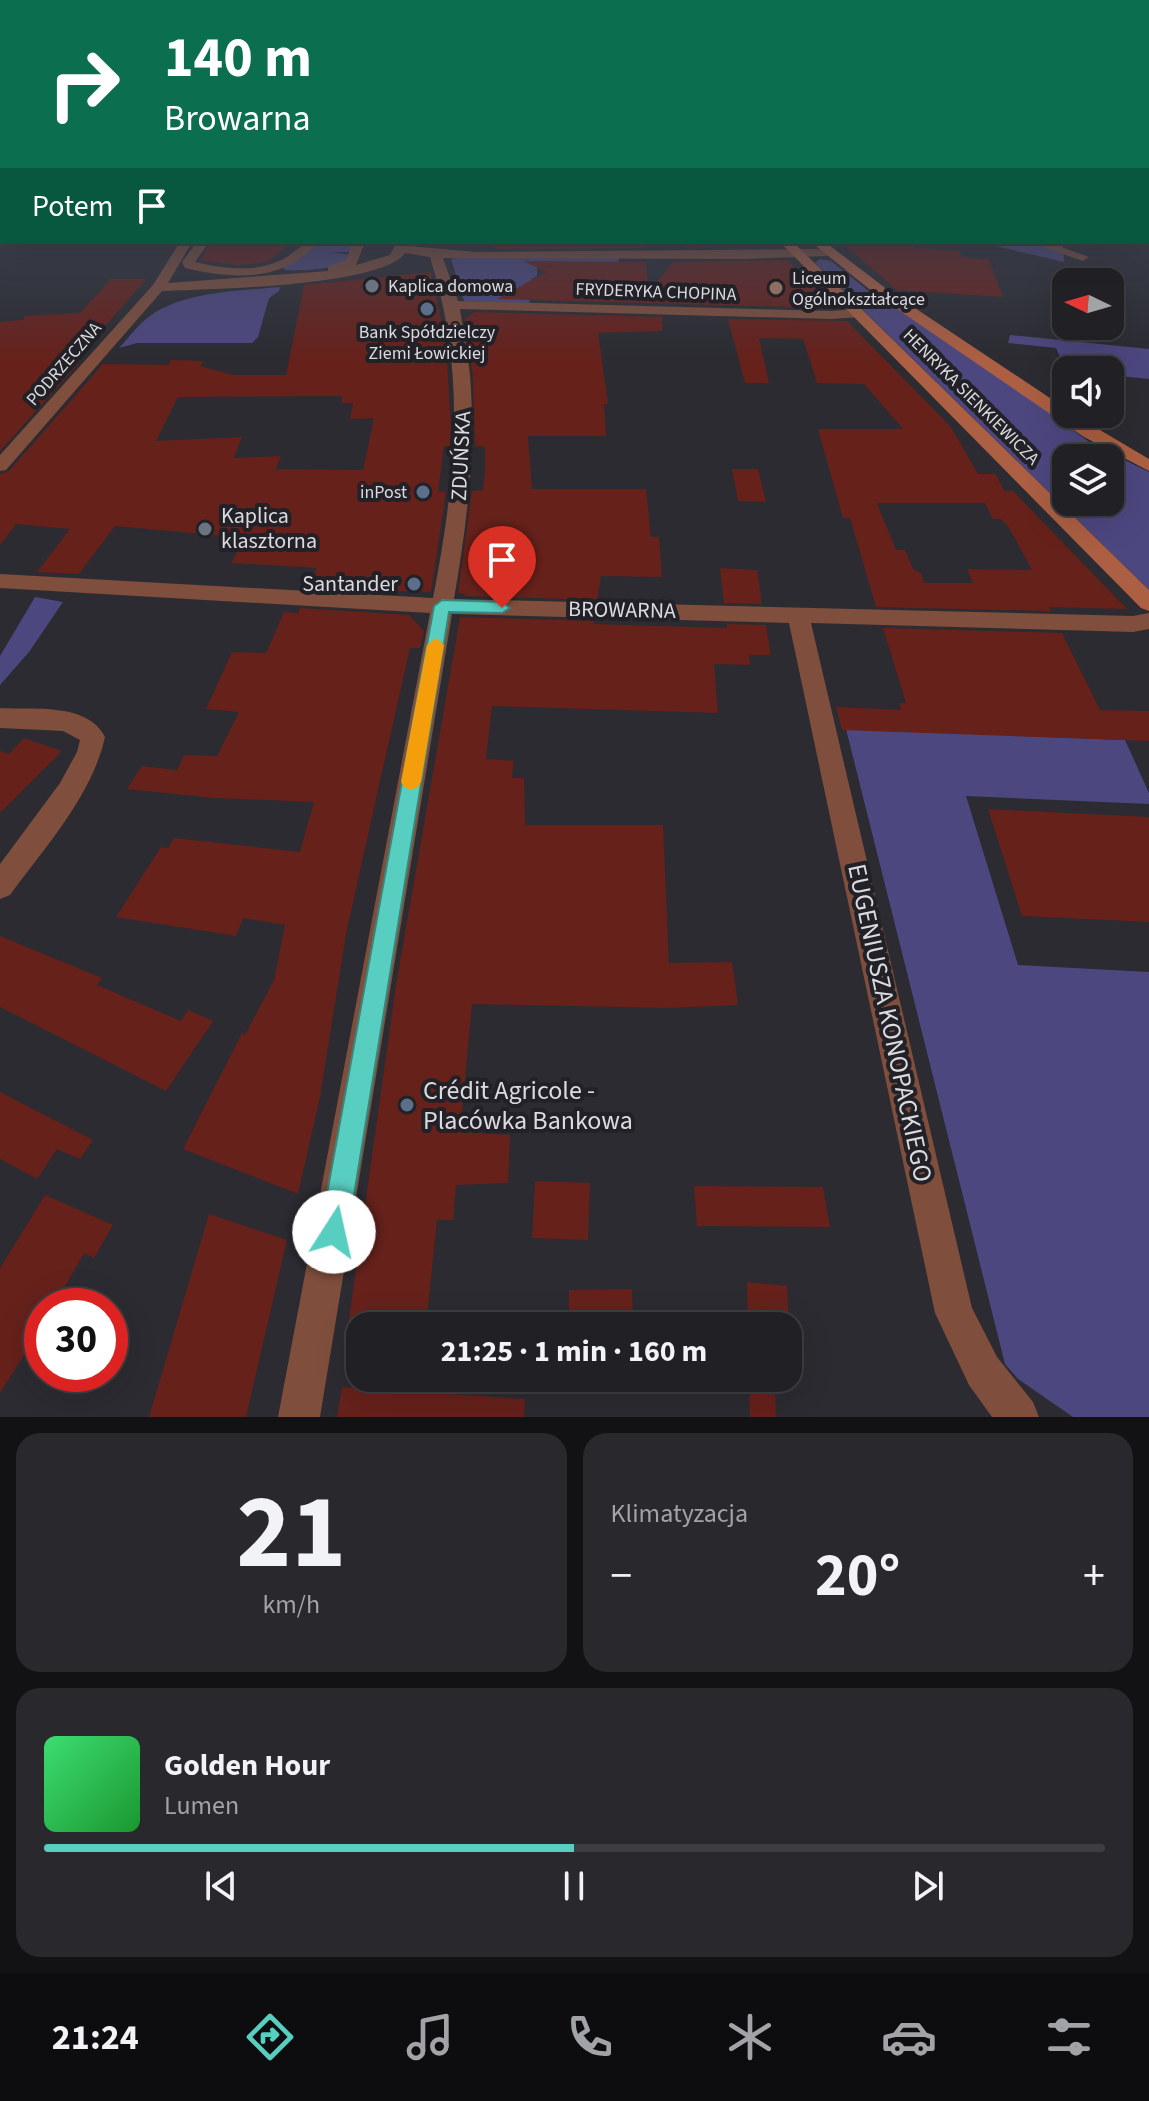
<!DOCTYPE html>
<html lang="pl">
<meta charset="utf-8">
<style>
:root{--surface:#202025;--page:#28282d;--text:#f1f3f6;--muted:#a2a3a7;--line:#3d3e42;--accent:#58cec0}
body{margin:0;font-family:"Source Sans 3",sans-serif;background:var(--page);color:var(--text);height:100vh;display:flex;flex-direction:column;font-size:30px;white-space:nowrap}
*{box-sizing:border-box;margin:0}
p{font-size:26px;color:var(--muted)}
.icon{flex:none;width:44px;height:44px;fill:none;stroke:currentColor;stroke-width:2;stroke-linecap:round;stroke-linejoin:round}
.map{position:relative;height:1417px;overflow:hidden}
.details{display:flex;flex-direction:column;gap:16px;padding:16px;background:#121214;flex:1}
.details>*{flex:none}
.hud{position:absolute;left:0px;top:0px;width:1150px;height:244px;box-shadow:0 8px 32px #0002,0 0 0 2px var(--line);background:#0b6e4f;color:#fff;overflow:hidden}
.needle{width:52px;rotate:275deg}
.tools{position:absolute;left:1052px;top:268px;display:grid;gap:16px}
.tools a{display:grid;place-items:center;width:72px;height:72px;border-radius:16px;background:var(--surface);box-shadow:0 8px 32px #0002,0 0 0 2px var(--line);font-size:40px}
.speed{position:absolute;left:24px;top:1288px;display:flex;gap:16px;font-size:40px;font-weight:700;text-align:center}
.speed>*{display:grid;place-content:center;width:104px;height:104px;border-radius:50%;background:var(--surface);box-shadow:0 8px 32px #0002,0 0 0 2px var(--line);line-height:1}
.speed .limit{border:12px solid #d22;background:#fff;color:#111}
.pin{position:absolute;display:grid;place-items:center;width:68px;height:68px;color:#fff;margin:-82px -34px;border-radius:50% 50% 50% 0;rotate:-45deg;box-shadow:0 0 8px #0007}
.pin .icon{rotate:45deg}
.me{position:absolute;width:88px;margin:-44px;rotate:10deg;stroke-linejoin:round;filter:drop-shadow(0 0 6px #0008)}
.turn{display:flex;align-items:center;gap:28px;height:168px;padding:0 32px;font-size:36px}
.turn .icon{width:104px;height:104px;stroke-width:2.5}
.turn b{display:block;font-size:56px;line-height:68px}
.then{display:flex;align-items:center;height:76px;padding:0 32px;background:#0003;gap:16px;font-size:30px}
.big{font-size:60px;font-weight:700;line-height:1.1}
.details .tile{flex:1;display:flex;flex-direction:column;justify-content:center;gap:12px;min-width:0;padding:0 28px;border-radius:24px;background:var(--page)}
.details .dial{align-items:center;gap:0}
.dial b{font-size:104px;line-height:1}
.song{display:flex;align-items:center;gap:24px}
.cover{width:96px;height:96px;border-radius:12px;background:linear-gradient(135deg,hsl(140 70% 55%),hsl(130 70% 35%))}
.played{height:8px;border-radius:4px;background:linear-gradient(90deg,var(--accent) 50%,var(--line) 50%)}
.keys{display:flex;justify-content:space-around;direction:ltr}
.heat{display:flex;justify-content:space-between;align-items:center;font-size:44px;direction:ltr}
.details .tiles{flex:1;display:grid;gap:16px;grid-template-columns:1fr 1fr}
.tile:last-child{grid-column:span 2}
.trip{position:absolute;left:346px;top:1312px;width:456px;height:80px;border-radius:24px;background:var(--surface);box-shadow:0 8px 32px #0002,0 0 0 2px var(--line);font-weight:700;line-height:80px;text-align:center}
.menu{display:flex;height:128px;justify-content:space-around;align-items:center;background:#0d0d0f;color:var(--muted)}
.menu .icon{width:56px;height:56px}
.menu .active{color:var(--accent)}
.menu b{font-size:36px;color:var(--text)}
.map>svg:first-child{display:block}
.green{fill:#4d4780;fill-rule:evenodd}
.building{fill:#66211b;fill-rule:evenodd}
.lines{fill:none;stroke-linecap:round;stroke-linejoin:round}
.street{fill:#7f4e3c;fill-rule:evenodd}
.secondary{fill:#ac5f42;fill-rule:evenodd}
.route{fill:#58cec0;stroke:#39867d;stroke-width:2}
.slow{fill:#f59e0b}
.worship-dot{fill:#6b7280;stroke:#212127;stroke-width:3}
.education-dot{fill:#8d6e63;stroke:#212127;stroke-width:3}
.service-dot{fill:#5c6f8a;stroke:#212127;stroke-width:3}
.labels{text-anchor:middle;dominant-baseline:central;stroke-width:8;stroke-linejoin:round;paint-order:stroke}
.far-poi-label{font-size:18px;fill:#dbdbdf;stroke:#212127;text-anchor:start}
.far-street-label{font-size:18px;fill:#dbdbdf;stroke:#212127}
.street-label{font-size:22px;fill:#dbdbdf;stroke:#212127}
.poi-label{font-size:22px;fill:#dbdbdf;stroke:#212127;text-anchor:start}
.near-street-label{font-size:26px;fill:#dbdbdf;stroke:#212127}
.near-poi-label{font-size:26px;fill:#dbdbdf;stroke:#212127;text-anchor:start}
</style>
<div class="map">
<svg width="1149" height="1417" viewBox="0 0 1149 1417">
<rect width="100%" height="100%" fill="#2b2b31"/>
<!-- green -->
<path class="green" d="M315,242H355L353,252H329L351,255C339,271 302,271 285,270L283,267Z
M948,242H1063L1064,262L987,244Z
M470,256H619L617,273L537,267V276L531,279L533,281L529,304L464,301L451,259Z
M820,259L831,261L870,292L980,362L1092,444L1149,472V590L815,263ZM1066,458H1110V502H1066Z
M280,287L279,291L269,298L258,337L252,343H137L119,348C129,338 138,324 150,316C185,291 239,291 280,287Z
M1010,335L1149,349V379L1110,375V370H1066L1056,348L1008,343Z
M35,597L63,602L29,652L0,685V656Z
M846,729L1125,740L1149,793V804L966,796L1018,965L1149,972V1417H1073L1018,1379L1005,1364Z"/>
<!-- building -->
<path class="building" d="M212,242H292L268,262L237,265L200,260Z
M484,242H645V248L498,249Z
M689,242H757L774,246L685,247Z
M841,242H912L914,248L959,251L962,257L989,260L1003,297L897,290Z
M788,260L834,308L497,299L546,272L524,261L646,262L649,292L673,262Z
M431,272L446,343L451,427L450,446H444L438,492H446L431,592L308,588L317,568L231,563L245,538L115,526L79,574L37,572L70,529L16,524L0,545V474L8,472L103,364L168,365L171,360L204,361L200,366L233,375H286L304,285ZM342,396V403H353L350,419L374,418L363,470L276,469L281,456L234,458L242,437L156,441L178,397Z
M111,279H146L73,363H79L0,451V322L23,320L25,316L80,313Z
M475,312L662,317V331L598,333L608,404H604L606,436H528L532,489H646L651,537H659L662,577L601,576L597,600L464,596L465,594L458,593L472,491L483,490L485,470V447L475,446L473,379L465,319Z
M728,319L847,321L951,427L978,474H996L1004,491H1013L1127,609L1049,607L1051,611L876,607L850,518H843L818,429H903L864,384L817,383L803,339L759,338L769,383H745ZM877,503H985L993,519H1001L1008,526L1032,570L967,569L973,583H924L922,574L913,569L905,550H896Z
M732,469H758L766,502L738,501Z
M720,568L757,570L762,604L724,603Z
M300,608L409,615L424,631L420,648H410L380,781L346,934L320,1097L298,1194L183,1149L242,1033L245,1035L274,980L285,925L243,918L236,936L116,917L161,847L168,848L174,838L300,852L314,802L213,798L127,789L142,766L177,770L184,755L217,756L239,712L206,709L232,652L266,653L284,612L298,613Z
M460,617L594,621V624L727,628V624L766,625L771,655H749L750,665L714,664L718,713L492,706L486,759L514,761L512,778H524L525,825H663L669,963L732,962L738,1005L670,1008L472,1004L460,1132L510,1135L508,1183L456,1185L453,1220H437L426,1326H348L396,985Z
M883,628L1062,633L1100,710L1149,711V741L842,730L836,707L901,710L899,703H906Z
M24,738L62,751L0,813V751L9,754Z
M988,809L1149,817V922L1022,916Z
M0,936L102,978L97,985L181,1021L188,1010L213,1021L166,1091L0,1007Z
M0,1092L93,1140L80,1159L57,1149L37,1179L0,1159Z
M535,1181L590,1183L588,1240L532,1238Z
M694,1186L823,1187L830,1227L697,1226Z
M45,1195L113,1225L94,1258L84,1253L54,1306H42V1327L0,1393V1268Z
M209,1214L287,1240L246,1417H149Z
M747,1282L787,1286L789,1326H748Z
M632,1289L633,1326H569V1290Z
M749,1385L775,1387L776,1417H750Z
M342,1387L525,1399L524,1417H337Z"/>
<g class="lines">
<!-- street -->
<path class="street" d="M1148,193H1149V199H1148Z
M180,242H192L168,283L328,271V266L346,260L353,242H365L356,265L346,268L390,255L397,242H409V246L476,252L833,249L834,252L828,256L744,259L443,258L458,301L832,311L858,309L865,313L858,317L832,319L460,309C464,336 470,363 471,389C475,460 466,530 454,599L1133,616L1149,613V629L1133,632L811,623L972,1308L997,1357L1033,1402L1039,1417H992L969,1385L935,1313L789,623L452,614L320,1417H278L430,613L0,588V574L433,598C456,479 467,374 430,257L405,253C381,287 207,289 162,291L6,470L0,471V455L153,285Z
M197,242H209L195,262C222,268 252,273 279,261C296,254 299,242 318,242C284,283 232,279 185,268L182,262Z
M1028,242H1047L1089,257L1083,261Z
M0,708C32,710 88,702 105,737C92,796 45,847 10,895L0,899V864L60,783L77,752L80,740L63,731L0,728Z"/>
<!-- secondary -->
<path class="secondary" d="M780,242H793L1149,590V611L1141,608Z
M811,242H825L888,290L1041,392L1066,409V414H1073L1149,459V471L1084,437L878,296Z"/>
</g>
<!-- sky -->
<linearGradient id="sky" x2="0" y2="1"><stop stop-color="#18181b"/><stop offset="0.45" stop-color="#444a5a"/><stop offset="1" stop-color="#444a5a" stop-opacity="0"/></linearGradient>
<rect width="1149" height="360" fill="url(#sky)"/>
<!-- route -->
<path class="route" d="M442,600L502,602L510,608L502,613L449,612L348,1232L344,1242L334,1246L324,1242L320,1232L434,606Z"/>
<!-- slow -->
<path class="slow" d="M436,638L444,645L421,782L418,787L411,790L404,787L401,782L427,645Z"/>
<!-- markers -->
<g class="worship-dot">
<circle cx="372" cy="286" r="8"/>
<circle cx="205" cy="529" r="8"/>
</g>
<circle class="education-dot" cx="776" cy="288" r="8"/>
<g class="service-dot">
<circle cx="427" cy="309" r="8"/>
<circle cx="423" cy="492" r="8"/>
<circle cx="414" cy="584" r="8"/>
<circle cx="407" cy="1105" r="8"/>
</g>
<g class="labels">
<!-- far-poi labels -->
<g class="far-poi-label">
<text x="792" y="278">Liceum<tspan x="792" dy="21">Ogólnokształcące</tspan></text>
<text x="388" y="286">Kaplica domowa</text>
<text x="427" y="332" text-anchor="middle">Bank Spółdzielczy<tspan x="427" dy="21">Ziemi Łowickiej</tspan></text>
<text x="407" y="492" text-anchor="end">inPost</text>
</g>
<!-- far-street labels -->
<g class="far-street-label">
<text transform="translate(656 292) rotate(2)">FRYDERYKA CHOPINA</text>
<text transform="translate(64 364) rotate(-49)">PODRZECZNA</text>
<text transform="translate(971 397) rotate(45)">HENRYKA SIENKIEWICZA</text>
</g>
<!-- street labels -->
<g class="street-label">
<text transform="translate(461 456) rotate(-87)">ZDUŃSKA</text>
<text transform="translate(622 610) rotate(1)">BROWARNA</text>
</g>
<!-- poi labels -->
<g class="poi-label">
<text x="221" y="516">Kaplica<tspan x="221" dy="25">klasztorna</tspan></text>
<text x="398" y="584" text-anchor="end">Santander</text>
</g>
<!-- near-street labels -->
<g class="near-street-label">
<text transform="translate(890 1023) rotate(78)">EUGENIUSZA KONOPACKIEGO</text>
</g>
<!-- near-poi labels -->
<g class="near-poi-label">
<text x="423" y="1090">Crédit Agricole -<tspan x="423" dy="30">Placówka Bankowa</tspan></text>
</g>
</g>
</svg>
<div class="tools">
<a><svg class="needle" viewBox="-14 -14 28 28"><path d="M0-13l5 13h-10z" fill="#e53935"/><path d="M0 13l5-13h-10z" fill="#a2a3a7"/></svg></a>
<a><svg class="icon" aria-label="sound" viewBox="0 0 24 24"><path d="M4 9h4l5-4v14l-5-4H4zM17 9q2 3 0 6"/></svg></a>
<a><svg class="icon" aria-label="layers" viewBox="0 0 24 24"><path d="M12 4l9 5-9 5-9-5zM3 14l9 5 9-5"/></svg></a>
</div>
<div class="speed"><div class="limit">30</div></div>
<div class="pin" style="left:502px;top:608px;background:#d93025"><svg class="icon" aria-label="arrive" viewBox="0 0 24 24"><path d="M6 21V4h12l-3 4 3 4H6"/></svg></div>
<svg class="me" style="left:334px;top:1232px" viewBox="-20 -20 40 40"><circle r="19" fill="#fff"/><path d="M0-13L10 11 0 6-10 11z" fill="#58cec0"/></svg>
<div class="trip">21:25 · 1 min · 160 m</div>
<div class="hud">
<div class="turn"><svg class="icon" aria-label="right" viewBox="0 0 24 24"><path d="M7 20v-9h11M14 6l5 5-5 5"/></svg><div><b>140 m</b>Browarna</div></div>
<div class="then">Potem<svg class="icon" aria-label="arrive" viewBox="0 0 24 24"><path d="M6 21V4h12l-3 4 3 4H6"/></svg></div>
</div>
</div>
<section class="details">
<div class="tiles">
<div class="tile dial"><b>21</b><p>km/h</p></div>
<div class="tile"><p>Klimatyzacja</p>
<div class="heat"><a>−</a><b class="big">20°</b><a>+</a></div>
</div>
<div class="tile">
<div class="song"><i class="cover"></i><div><b>Golden Hour</b><p>Lumen</p></div></div>
<div class="played"></div>
<div class="keys"><svg class="icon" aria-label="previous" viewBox="0 0 24 24"><path d="M18 5L8 12l10 7zM5 5v14"/></svg><svg class="icon" aria-label="pause" viewBox="0 0 24 24"><path d="M8 5v14M16 5v14"/></svg><svg class="icon" aria-label="next" viewBox="0 0 24 24"><path d="M6 5l10 7-10 7zM19 5v14"/></svg></div>
</div>
</div>
</section>
<nav class="menu">
<b>21:24</b>
<svg class="icon active" aria-label="directions" viewBox="0 0 24 24"><path d="M12 3l9 9-9 9-9-9zM9 14v-3h6M13 9l2 2-2 2"/></svg>
<svg class="icon" aria-label="music" viewBox="0 0 24 24"><path d="M9 18V5l10-2v13"/><circle cx="6" cy="18" r="3"/><circle cx="16" cy="16" r="3"/></svg>
<svg class="icon" aria-label="phone" viewBox="0 0 24 24"><path d="M5 4h4l2 5-3 2q2 4 5 5l2-3 5 2v4C11 20 4 13 5 4z"/></svg>
<svg class="icon" aria-label="climate" viewBox="0 0 24 24"><path d="M12 3v18M4 7l16 10M4 17L20 7"/></svg>
<svg class="icon" aria-label="car" viewBox="0 0 24 24"><path d="M5 17H2v-5l4-1 3-4h7l3 4 3 1v5h-3M9 17h6M6 11h13"/><circle cx="7" cy="17" r="2"/><circle cx="17" cy="17" r="2"/></svg>
<svg class="icon" aria-label="filters" viewBox="0 0 24 24"><path d="M4 7h16M4 17h16"/><circle cx="9" cy="7" r="2"/><circle cx="15" cy="17" r="2"/></svg>
</nav>
